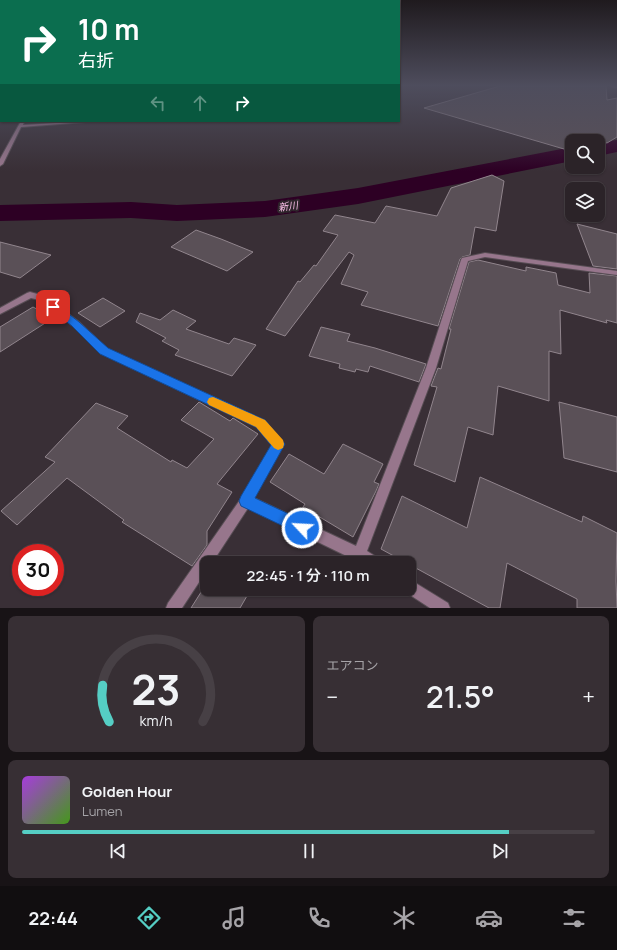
<!DOCTYPE html>
<html lang="ja">
<meta charset="utf-8">
<style>
:root{--surface:#2b2328;--page:#372f34;--text:#f1f3f6;--muted:#a6a4a8;--line:#474045;--accent:#55cec4}
body{margin:0;font-family:Manrope,"Noto Sans JP",sans-serif;background:var(--page);color:var(--text);height:100vh;display:flex;flex-direction:column;font-size:15px;white-space:nowrap}
*{box-sizing:border-box;margin:0}
p{font-size:13px;color:var(--muted)}
.icon{flex:none;width:22px;height:22px;fill:none;stroke:currentColor;stroke-width:2;stroke-linecap:round;stroke-linejoin:round}
.map{position:relative;height:608px;overflow:hidden}
.sheet{display:flex;flex-direction:column;gap:8px;padding:8px;background:#181316;flex:1}
.sheet>*{flex:none}
.guide{position:absolute;left:0px;top:0px;width:400px;height:122px;box-shadow:0 1px 3px #0004,0 0 0 1px var(--line);background:#0b6e4f;color:#fff;overflow:hidden}
.fabs{position:absolute;left:565px;top:134px;display:grid;gap:8px}
.fabs a{display:grid;place-items:center;width:40px;height:40px;border-radius:8px;background:var(--surface);box-shadow:0 1px 3px #0004,0 0 0 1px var(--line);font-size:20px}
.speed{position:absolute;left:12px;top:544px;display:flex;gap:8px;font-size:20px;font-weight:700;text-align:center}
.speed>*{display:grid;place-content:center;width:52px;height:52px;border-radius:50%;background:var(--surface);box-shadow:0 1px 3px #0004,0 0 0 1px var(--line);line-height:1}
.speed .limit{border:6px solid #d22;background:#fff;color:#111}
.pin{position:absolute;display:grid;place-items:center;width:34px;height:34px;color:#fff;margin:-17px;border-radius:8px;box-shadow:0 2px 6px #0006}
.me{position:absolute;width:44px;margin:-22px;rotate:295deg;stroke-linejoin:round;filter:drop-shadow(0 0 3px #0008)}
.turn{display:flex;align-items:center;gap:14px;height:84px;padding:0 12px;font-size:18px}
.turn .icon{width:52px;height:52px;stroke-width:2.5}
.turn b{display:block;font-size:28px;line-height:34px}
.lanes{display:flex;align-items:center;height:38px;padding:0 12px;background:#0003;justify-content:center;gap:20px;direction:ltr}
.lanes .off{opacity:.35}
.big{font-size:30px;font-weight:600;line-height:1.1}
.sheet .widget{flex:1;display:flex;flex-direction:column;justify-content:center;gap:6px;min-width:0;padding:0 14px;border-radius:8px;background:var(--page)}
.sheet .dial{align-items:center;gap:0}
.dial svg{height:104px;overflow:visible;fill:none;stroke:var(--line);stroke-width:7;stroke-linecap:round;text-anchor:middle}
.dial text{fill:var(--text);stroke:none}
.song{display:flex;align-items:center;gap:12px}
.cover{width:48px;height:48px;border-radius:6px;background:linear-gradient(135deg,hsl(280 70% 55%),hsl(100 70% 35%))}
.played{height:4px;border-radius:2px;background:linear-gradient(90deg,var(--accent) 85%,var(--line) 85%)}
.keys{display:flex;justify-content:space-around;direction:ltr}
.heat{display:flex;justify-content:space-between;align-items:center;font-size:22px;direction:ltr}
.sheet .tiles{flex:1;display:grid;gap:8px;grid-template-columns:1fr 1fr}
.widget:last-child{grid-column:span 2}
.trip{position:absolute;left:200px;top:556px;width:216px;height:40px;border-radius:8px;background:var(--surface);box-shadow:0 1px 3px #0004,0 0 0 1px var(--line);font-weight:600;line-height:40px;text-align:center}
.tabs{display:flex;height:64px;justify-content:space-around;align-items:center;background:#110e10;color:var(--muted)}
.tabs .icon{width:28px;height:28px}
.tabs .on{color:var(--accent)}
.tabs b{font-size:18px;color:var(--text)}
.map>svg:first-child{display:block}
.lines{fill:none;stroke-linecap:round;stroke-linejoin:round}
.river{fill:#2d0024;fill-rule:evenodd}
.building{fill:#5a5057;stroke:#91858d}
.street-casing{stroke:#574d54;stroke-width:2}
.street{fill:#97768c;fill-rule:evenodd}
.route{fill:#1a73e8;stroke:#114b97}
.slow{fill:#f59e0b}
.labels{text-anchor:middle;dominant-baseline:central;stroke-width:4;stroke-linejoin:round;paint-order:stroke}
.far-water-label{font-size:10px;font-style:italic;fill:#fbbfe8;stroke:#2f262c}
</style>
<div class="map">
<svg width="617" height="608" viewBox="0 0 617 608">
<rect width="100%" height="100%" fill="#392f36"/>
<g class="lines">
<!-- river -->
<path class="river" d="M617,140V152L598,156V142Z
M572,147V161L358,204L265,217L177,221L131,218L0,221V205L131,202L177,205L265,201L358,188Z"/>
</g>
<!-- building -->
<path class="building" d="M500,86H606L607,100L617,98V137L607,143L598,141H572V147L564,149L424,108Z
M492,175L504,181L496,231L475,227L470,255L462,257L460,259L438,326L361,305L368,292L341,284L354,255L349,252L285,336L266,329L298,281L300,282L314,265L316,266L338,235L323,231L335,215L375,223L386,206L437,216L451,188Z
M577,224L617,234V269L593,266Z
M196,230L221,239L253,252L227,271L171,247Z
M0,242L51,255L20,278L0,272Z
M478,260L526,271V267L556,273L558,285L590,293L589,273L617,276V323L606,320L607,323L560,310L561,354L549,351V401L498,386L493,435L468,427L455,482L414,465L437,387L431,386L438,368L441,369L451,329H449L469,262Z
M103,298L125,311L100,327L78,313Z
M33,307L53,318L0,352V327Z
M173,310L196,321L186,329L229,344L234,338L256,345L232,376L175,355L179,350L162,341L166,338L136,322L140,313L160,320Z
M321,327L350,334L347,341L375,348L426,364L419,382L370,366L368,372L356,369L355,372L339,368L340,364L309,356Z
M199,402L230,421L233,418L258,434L217,484L232,492L207,531V545L192,566L122,522L124,520L67,478L17,525L1,511L55,462L45,457L96,403L128,416L117,428L171,462L172,460L187,468L214,439L181,420Z
M559,402L617,417V472L564,458Z
M343,444L383,464L374,482L379,484L376,491L353,537L303,507L305,504L270,482L289,454L324,474Z
M480,477L582,522L583,516L617,533L616,581L617,608H577V599L507,563L500,608H489L381,549L402,496L467,528Z
M203,589H251L240,608H191Z"/>
<g class="lines">
<!-- street casing -->
<g class="street-casing">
<path id="street" d="M611,86H617V88L612,87Z
M0,91H1V93H0Z
M0,100H1V103H0Z
M21,121L24,122L23,125L88,121L86,122L21,127L3,164L0,166V159Z
M485,253L617,271V275L485,257L468,261L436,368L367,551L378,558L380,563H361L248,508L212,563H207V570L182,608H166L168,603L242,497L272,445L257,427L101,353L73,326L39,300L31,298L0,314V308L27,293L30,292L45,296L79,322L107,349L265,421L283,444L254,498L356,546L426,368L461,260L462,258Z
M409,579L448,603L450,608H430L404,591L403,589H409Z"/>
</g>
<!-- street -->
<use href="#street" class="street"/>
</g>
<!-- sky -->
<linearGradient id="sky" x2="0" y2="1"><stop stop-color="#1f1a1e"/><stop offset="0.5" stop-color="#4e4d5d"/><stop offset="1" stop-color="#4e4d5d" stop-opacity="0"/></linearGradient>
<rect width="617" height="171" fill="url(#sky)"/>
<!-- route -->
<path class="route" d="M50,304H56L79,322L108,348L265,420L285,444L255,498L308,523L310,528L308,533L302,535L241,506L239,501L241,496L271,445L256,427L100,354L72,326L50,309L49,307Z"/>
<!-- slow -->
<path class="slow" d="M213,397L265,420L283,440L284,444L283,448L278,450L274,448L256,427L209,405L207,402L209,398Z"/>
<g class="labels">
<!-- far-water labels -->
<g class="far-water-label">
<text transform="translate(288 206) rotate(-8)">新川</text>
</g>
</g>
</svg>
<div class="fabs">
<a><svg class="icon" aria-label="search" viewBox="0 0 24 24"><circle cx="10" cy="10" r="6"/><path d="M15 15l6 6"/></svg></a>
<a><svg class="icon" aria-label="layers" viewBox="0 0 24 24"><path d="M12 4l9 5-9 5-9-5zM3 14l9 5 9-5"/></svg></a>
</div>
<div class="speed"><div class="limit">30</div></div>
<div class="pin" style="left:53px;top:307px;background:#d93025"><svg class="icon" aria-label="arrive" viewBox="0 0 24 24"><path d="M6 21V4h12l-3 4 3 4H6"/></svg></div>
<svg class="me" style="left:302px;top:528px" viewBox="-20 -20 40 40"><circle r="17" fill="#1a73e8" stroke="#fff" stroke-width="3"/><path d="M0-11L8 9 0 5-8 9z" fill="#fff"/></svg>
<div class="trip">22:45 · 1 分 · 110 m</div>
<div class="guide">
<div class="turn"><svg class="icon" aria-label="right" viewBox="0 0 24 24"><path d="M7 20v-9h11M14 6l5 5-5 5"/></svg><div><b>10 m</b>右折</div></div>
<div class="lanes"><svg class="icon off" aria-label="left" viewBox="0 0 24 24"><path d="M17 20v-9H6M10 6l-5 5 5 5"/></svg><svg class="icon off" aria-label="ahead" viewBox="0 0 24 24"><path d="M12 20V5M6 11l6-6 6 6"/></svg><svg class="icon" aria-label="right" viewBox="0 0 24 24"><path d="M7 20v-9h11M14 6l5 5-5 5"/></svg></div>
</div>
</div>
<section class="sheet">
<div class="tiles">
<div class="widget dial"><svg viewBox="0 0 100 80">
<path d="M14 69A42 42 0 1 1 86 69"/>
<path d="M14 69A42 42 0 0 1 9 41" stroke="#55cec4"/>
<text x="50" y="56" font-size="32" font-weight="700">23</text>
<text x="50" y="72" font-size="11">km/h</text>
</svg></div>
<div class="widget"><p>エアコン</p>
<div class="heat"><a>−</a><b class="big">21.5°</b><a>+</a></div>
</div>
<div class="widget">
<div class="song"><i class="cover"></i><div><b>Golden Hour</b><p>Lumen</p></div></div>
<div class="played"></div>
<div class="keys"><svg class="icon" aria-label="previous" viewBox="0 0 24 24"><path d="M18 5L8 12l10 7zM5 5v14"/></svg><svg class="icon" aria-label="pause" viewBox="0 0 24 24"><path d="M8 5v14M16 5v14"/></svg><svg class="icon" aria-label="next" viewBox="0 0 24 24"><path d="M6 5l10 7-10 7zM19 5v14"/></svg></div>
</div>
</div>
</section>
<nav class="tabs">
<b>22:44</b>
<svg class="icon on" aria-label="directions" viewBox="0 0 24 24"><path d="M12 3l9 9-9 9-9-9zM9 14v-3h6M13 9l2 2-2 2"/></svg>
<svg class="icon" aria-label="music" viewBox="0 0 24 24"><path d="M9 18V5l10-2v13"/><circle cx="6" cy="18" r="3"/><circle cx="16" cy="16" r="3"/></svg>
<svg class="icon" aria-label="phone" viewBox="0 0 24 24"><path d="M5 4h4l2 5-3 2q2 4 5 5l2-3 5 2v4C11 20 4 13 5 4z"/></svg>
<svg class="icon" aria-label="climate" viewBox="0 0 24 24"><path d="M12 3v18M4 7l16 10M4 17L20 7"/></svg>
<svg class="icon" aria-label="car" viewBox="0 0 24 24"><path d="M5 17H2v-5l4-1 3-4h7l3 4 3 1v5h-3M9 17h6M6 11h13"/><circle cx="7" cy="17" r="2"/><circle cx="17" cy="17" r="2"/></svg>
<svg class="icon" aria-label="filters" viewBox="0 0 24 24"><path d="M4 7h16M4 17h16"/><circle cx="9" cy="7" r="2"/><circle cx="15" cy="17" r="2"/></svg>
</nav>
